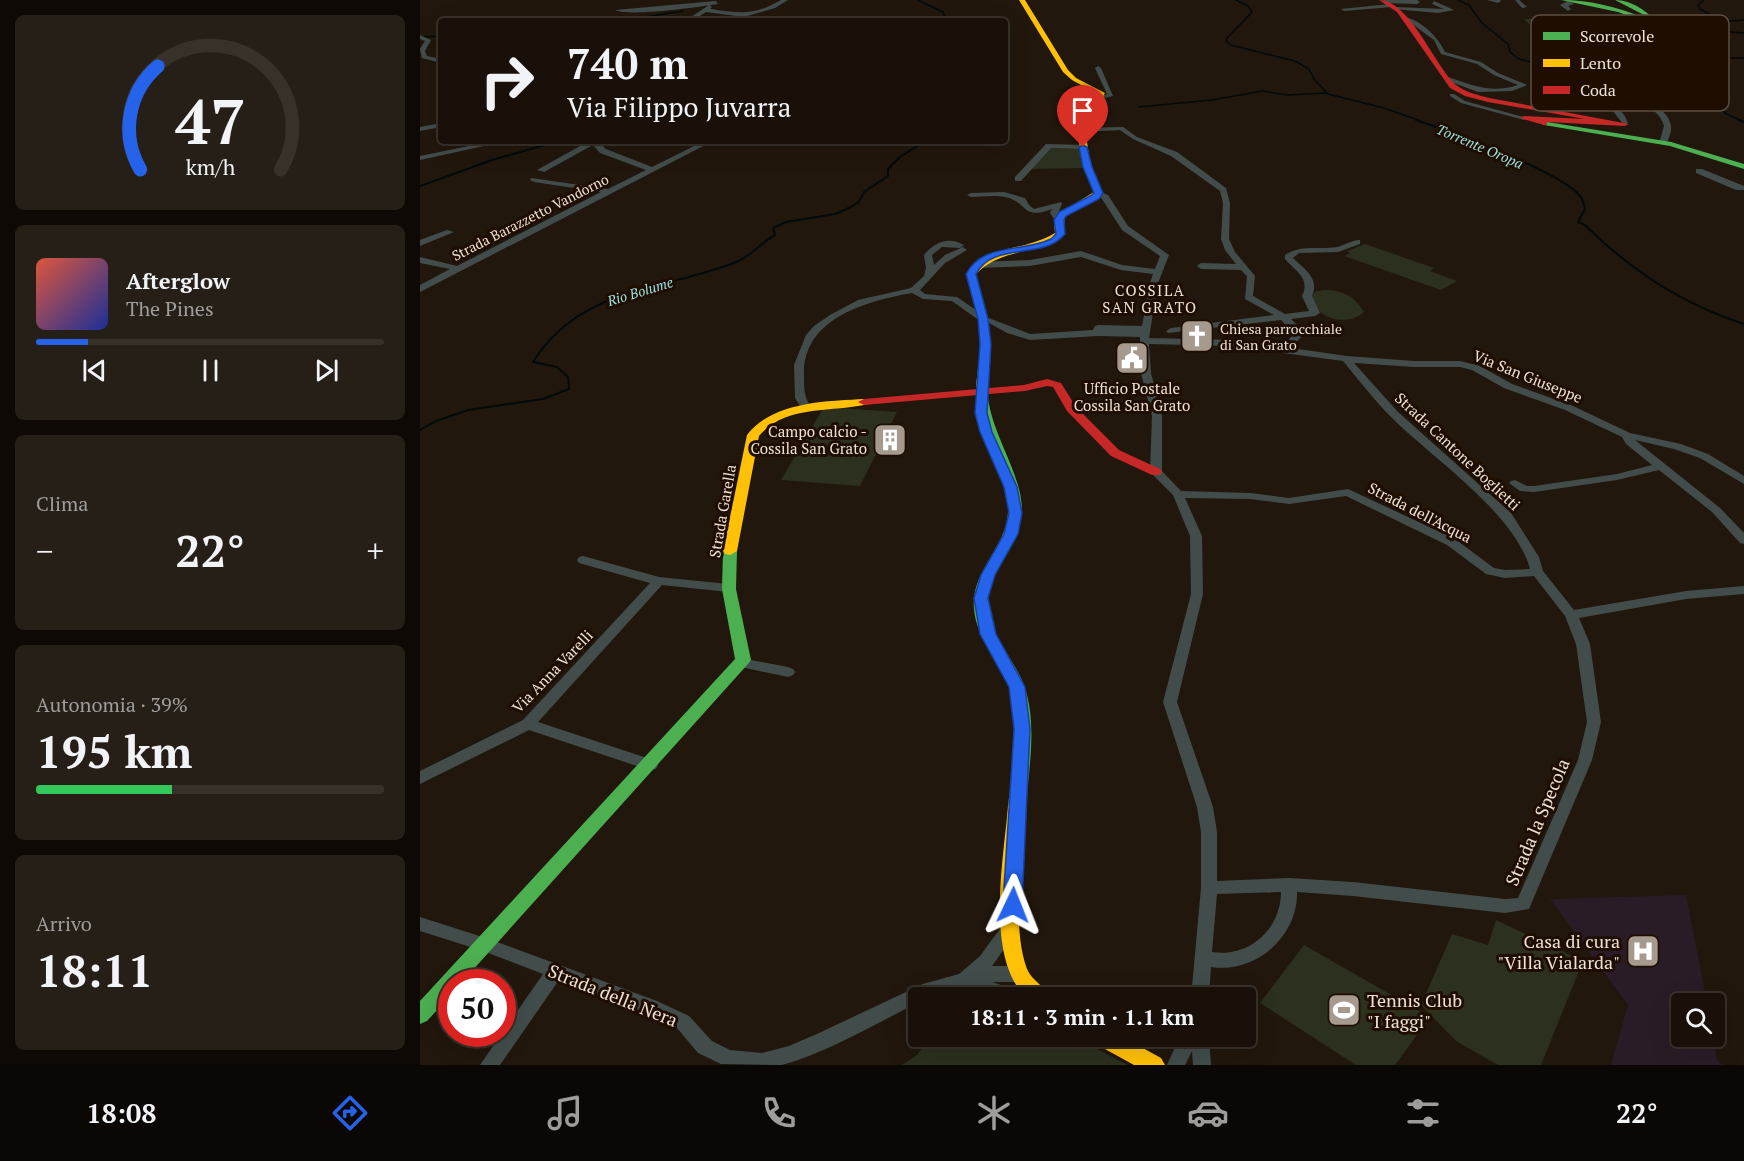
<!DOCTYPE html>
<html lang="it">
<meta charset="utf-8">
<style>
:root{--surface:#191109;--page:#261f17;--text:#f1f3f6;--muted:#9f9d9c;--line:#37312a;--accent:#2563eb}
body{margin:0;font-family:"PT Serif",serif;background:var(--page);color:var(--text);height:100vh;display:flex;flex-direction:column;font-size:22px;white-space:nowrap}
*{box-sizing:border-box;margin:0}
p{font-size:20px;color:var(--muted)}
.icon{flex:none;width:33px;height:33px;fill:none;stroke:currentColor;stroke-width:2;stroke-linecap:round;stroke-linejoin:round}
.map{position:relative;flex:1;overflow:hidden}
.side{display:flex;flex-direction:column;gap:15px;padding:15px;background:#0e0905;width:420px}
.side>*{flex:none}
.banner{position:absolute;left:18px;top:18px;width:570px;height:126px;border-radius:6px;box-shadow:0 6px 24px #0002,0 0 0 2px var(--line);background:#191109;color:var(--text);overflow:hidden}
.fabs{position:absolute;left:1251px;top:993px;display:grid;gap:12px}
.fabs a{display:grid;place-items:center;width:54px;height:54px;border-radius:6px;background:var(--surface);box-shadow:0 6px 24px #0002,0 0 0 2px var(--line);font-size:30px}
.speed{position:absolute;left:18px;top:969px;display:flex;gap:12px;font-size:30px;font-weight:700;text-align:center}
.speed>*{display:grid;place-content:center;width:78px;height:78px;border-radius:50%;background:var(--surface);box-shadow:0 6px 24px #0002,0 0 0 2px var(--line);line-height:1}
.speed .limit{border:9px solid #d22;background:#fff;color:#111}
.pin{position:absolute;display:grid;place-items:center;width:51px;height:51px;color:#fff;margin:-62px -26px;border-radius:50% 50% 50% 0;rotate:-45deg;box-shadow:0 0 6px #0007}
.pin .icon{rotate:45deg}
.me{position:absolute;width:66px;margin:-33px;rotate:2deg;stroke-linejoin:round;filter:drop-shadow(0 0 4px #0008)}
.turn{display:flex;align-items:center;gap:21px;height:126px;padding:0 30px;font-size:27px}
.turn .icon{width:78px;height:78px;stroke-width:2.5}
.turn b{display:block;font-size:42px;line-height:51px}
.big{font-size:45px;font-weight:800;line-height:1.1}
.side .tile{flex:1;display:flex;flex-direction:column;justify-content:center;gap:9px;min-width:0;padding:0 21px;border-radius:9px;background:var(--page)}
.side .dial{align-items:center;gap:0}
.dial svg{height:156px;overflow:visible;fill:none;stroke:var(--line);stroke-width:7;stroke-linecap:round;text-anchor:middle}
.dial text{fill:var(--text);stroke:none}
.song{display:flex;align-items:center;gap:18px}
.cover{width:72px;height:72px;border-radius:9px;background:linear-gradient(135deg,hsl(10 70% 55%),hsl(230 70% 35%))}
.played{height:6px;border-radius:3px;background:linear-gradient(90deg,var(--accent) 15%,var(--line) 15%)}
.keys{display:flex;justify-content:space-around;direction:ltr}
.heat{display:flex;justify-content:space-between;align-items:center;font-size:33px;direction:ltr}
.charge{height:9px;border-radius:4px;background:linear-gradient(90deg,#34c759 39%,var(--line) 0)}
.trip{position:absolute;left:488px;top:987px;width:348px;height:60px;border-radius:6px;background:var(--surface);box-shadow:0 6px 24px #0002,0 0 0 2px var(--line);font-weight:800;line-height:60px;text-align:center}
.menu{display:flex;height:96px;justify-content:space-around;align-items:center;background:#0a0704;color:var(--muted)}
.menu .icon{width:42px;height:42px}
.menu .on{color:var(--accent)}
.menu b{font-size:27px;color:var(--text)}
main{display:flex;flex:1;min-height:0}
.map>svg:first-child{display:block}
.medical{fill:#291c26}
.green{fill:#2c301e}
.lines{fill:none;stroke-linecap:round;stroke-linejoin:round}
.stream-far1{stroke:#030a0b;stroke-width:1.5}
.stream{stroke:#030a0b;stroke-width:2}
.street{fill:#424d4b;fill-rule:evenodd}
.fast{fill:#4caf50;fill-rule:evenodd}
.slow{fill:#ffc107;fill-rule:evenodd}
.jam{fill:#c62828;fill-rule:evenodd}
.fast-bridge{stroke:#4caf50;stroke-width:11}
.route{fill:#2563eb;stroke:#184099;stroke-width:1.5}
.labels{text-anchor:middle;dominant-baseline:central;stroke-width:6;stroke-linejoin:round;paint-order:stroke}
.far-water-label{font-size:14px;font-style:italic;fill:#9ae0e3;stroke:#1f0e00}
.far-street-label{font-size:14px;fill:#eee1d5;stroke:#1f0e00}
.far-poi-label{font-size:14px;fill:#eee1d5;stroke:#1f0e00;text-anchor:start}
.far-quarter-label{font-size:15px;letter-spacing:1.5px;fill:#eee1d5;stroke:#1f0e00}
.street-label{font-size:15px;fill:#eee1d5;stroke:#1f0e00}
.poi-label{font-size:15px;fill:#eee1d5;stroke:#1f0e00}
.near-street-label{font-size:18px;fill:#eee1d5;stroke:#1f0e00}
.near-poi-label{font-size:18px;fill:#eee1d5;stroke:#1f0e00;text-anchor:end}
.key{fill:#1f0e00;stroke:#5d4d40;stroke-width:1.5}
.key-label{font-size:16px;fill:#eee1d5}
</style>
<main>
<section class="side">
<div class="tile dial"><svg viewBox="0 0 100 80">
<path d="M14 69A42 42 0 1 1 86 69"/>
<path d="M14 69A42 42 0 0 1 23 16" stroke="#2563eb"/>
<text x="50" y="56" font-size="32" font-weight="700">47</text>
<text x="50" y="72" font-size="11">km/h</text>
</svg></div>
<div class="tile">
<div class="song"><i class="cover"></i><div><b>Afterglow</b><p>The Pines</p></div></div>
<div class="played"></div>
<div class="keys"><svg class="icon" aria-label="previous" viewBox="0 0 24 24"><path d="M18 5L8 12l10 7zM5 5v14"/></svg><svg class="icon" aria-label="pause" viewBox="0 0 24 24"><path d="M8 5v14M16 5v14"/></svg><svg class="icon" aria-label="next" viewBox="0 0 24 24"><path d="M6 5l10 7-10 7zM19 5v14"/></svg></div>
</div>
<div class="tile"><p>Clima</p>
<div class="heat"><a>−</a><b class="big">22°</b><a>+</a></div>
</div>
<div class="tile"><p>Autonomia · 39%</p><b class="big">195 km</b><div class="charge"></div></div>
<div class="tile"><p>Arrivo</p><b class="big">18:11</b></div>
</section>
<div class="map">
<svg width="1324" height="1065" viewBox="0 0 1324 1065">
<rect width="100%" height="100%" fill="#21170c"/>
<!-- medical -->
<path class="medical" d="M1266,895L1287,1003L1262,1004V1036L1293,1037L1297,1060L1303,1065H1191L1208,1005L1130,899Z"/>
<!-- green -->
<path class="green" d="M1104,19H1145L1171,41H1128Z
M630,148L660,149L664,168L611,169Z
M945,244L1014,268L1010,271L1037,281L1021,290L924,256L930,253L927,251Z
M903,290C922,290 934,295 944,312C934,322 914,322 903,314C898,311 894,305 890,300L894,292Z
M404,407L477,412L440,486L361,480Z
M1076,920L1163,961L1121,1065H1078L1036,1041L1001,1005L1032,934L1068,945Z
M884,945L1010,1017L975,1065H936L840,1003Z
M503,1037H653L708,1065H482L496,1056L506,1044Z"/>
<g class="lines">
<!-- stream-far1 -->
<path class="stream-far1" d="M498,0L523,12L525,17L532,21
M816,0L828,6L832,12L807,38L806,41L811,45L875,61L889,69L894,79L908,94L964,108L1001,121
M1038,0L1049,5L1062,23L1088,44L1090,52L1099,59L1203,83L1284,89
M1284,0L1278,5L1280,9L1289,14L1281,27L1284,30L1324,33
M200,21L263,11
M1282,27L1299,22L1324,20
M2,37L21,36
M719,107L792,100L842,91L867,95L907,93
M1322,121L1305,113L1299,106L1301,102L1279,86L1276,80L1280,75L1305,67L1306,62L1301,58H1324"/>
<!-- stream -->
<path class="stream" d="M996,120C1029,131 1142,172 1160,196C1163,199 1164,205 1165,209L1158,222L1165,225C1211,271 1262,304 1324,324
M1319,120L1324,122
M0,186L72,160L139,141
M0,430L16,421L48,410L123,399L149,389L148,377L137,367L113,362C159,288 240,291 314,263C331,257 340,243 355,235L353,228L366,222L415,214L431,207L439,202L444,192L468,176V169L480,157L505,141"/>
<!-- street -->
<path class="street" d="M361,0H368L355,8L324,17L328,21H322L316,16L286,12L272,21H265L289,5L292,7L290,9C319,13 334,16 361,0Z
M963,0H997L1000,2L997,4L965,3Z
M1067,0H1080L1081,1L1078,3Z
M1095,0H1099L1107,7L1102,8Z
M296,1L298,4C278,7 210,17 195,10Z
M1014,1L1034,10L1018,13L973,9L976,7L1024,9L1012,4Z
M1148,1L1154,4L1148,6L1151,9L1148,11L1140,5Z
M970,4L972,7L924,11L921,9Z
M985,17C1002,21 1018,37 1025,52L1061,62L1078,73L1107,85L1092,91L1058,92L1026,80L1025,79L1028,77C1052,85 1072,94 1098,85L1074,75L1057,64L1021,54L1014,40L988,21L983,20Z
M1196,22L1226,25L1229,27L1226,29L1196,26L1168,28L1165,26Z
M0,35L11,40L5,51L7,56L21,59V63L2,58L0,49L5,41L0,39Z
M678,66L681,68L693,96L681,99L678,97L687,94L675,68Z
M1030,94H1034L1045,101L1107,118L1104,120L1041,103L1030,96Z
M1168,98C1184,100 1203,106 1208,123L1203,124L1193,111L1177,104L1175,103L1177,106L1175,110H1171V106L1165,100Z
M1210,98C1224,98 1249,109 1251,126C1252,133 1248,139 1246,145L1239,143L1244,126C1240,110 1224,105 1210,100Z
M21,123V127L0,131V127Z
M703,127L717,137L757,152L806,188L810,203L809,239L815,252L835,276L833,296L865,314L889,311L882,296C891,278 875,271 865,259V255C881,244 898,250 917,247C925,245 932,240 940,240V244L918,252L879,253L873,258C884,269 900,278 892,296L900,313L895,316L871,319L879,327L883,335L871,348L927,356L994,361H1040L1060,366L1092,384L1153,406L1210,433L1261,444L1288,454L1324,476V484L1280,458L1254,449L1215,440L1300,508L1324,533V544L1320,543L1292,512L1239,470L1197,480L1114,492L1100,491L1089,483L1091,481L1095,480L1107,486H1114L1197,474L1232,465L1206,444L1202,437L1145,410L1084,388L1052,370L1040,367H994L934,363L978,412L1091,513L1119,557L1123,571L1154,610L1266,591L1324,586V594L1266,599L1159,618L1170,644L1181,722L1172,760L1109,909L1085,913L933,896L877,892C878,937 835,974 791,967L789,998H771L781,888V832L777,807L743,702L771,594L770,536L753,495L730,472L732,416L721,373L720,337L678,336L610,340L587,333L569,323L560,321L532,301L503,299L492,293C447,301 382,318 384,376C384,388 384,397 391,407L390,409H382L375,398L374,365L386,335L394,326L410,315L438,300L491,288L504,276L506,268L504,255C514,242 529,236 544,245L540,248L522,247L512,255L514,265L525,255L543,247L547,250L525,263L500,290L505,294L537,297L566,317L610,334L673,330L675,326L678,325L722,326L730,283L733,274L701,270L661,257L610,266L556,268L552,265L556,262L610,260L661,251L702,265L735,269L740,256L702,230L682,199L675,193L679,191L688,195L708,226L749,255L738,283L729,338L812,340L862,347L873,335L871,330L861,320L748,333L746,331L751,328L854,315L825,299L827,276L821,270L781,269L777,266L781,263L816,264L805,250L801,239L803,203L800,191L751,156L713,139L700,130L661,132L658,130L661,128ZM729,344L812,346L923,361C939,380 954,400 971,417C1012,458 1095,513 1110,569L1085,570L1074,568L1035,539L928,489L869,498L830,493L761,491L742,471V416L731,373ZM926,496L1027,545L1066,574L1085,578L1114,576L1145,616L1156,644L1167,722L1158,760L1098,898L1085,899L933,882L869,878L797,881V832L793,807L757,702L783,594L782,536L765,498L830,499L869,504ZM861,892C861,929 829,958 792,952L797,894Z
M73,141H87L0,160V156Z
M169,141H177L186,149L232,167L284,141H293L0,292V285L30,269L0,263V257L37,266L181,192L114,182L110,180L111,178L188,189L226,170L180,153L173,145L124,172L117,170Z
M626,144L663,145L667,147L663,149L631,148L601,181H595V177Z
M1276,169H1282L1324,186V190H1316L1276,173Z
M584,192L605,198L609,205L614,209L641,202L642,204L638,213L643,220L636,222L630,213L632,209C601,221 609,202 585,197C575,195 562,197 551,197L547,195L551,193Z
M27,230L34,232L0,246V240Z
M163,556L239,577L308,584L314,588L308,592L242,585L118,722L236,761L238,765L236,769L231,770L226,769L109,730L0,784V771L103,720L230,583L159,563L157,560L159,557Z
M321,658L368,667L373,669L375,672L373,675L368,677L316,666L314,663L316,660Z
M0,917L72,940L237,1001L269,1016L292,1041L310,1050L342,1053L369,1046L399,1033L503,984L539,974L560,956L582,926L588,924L594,926L597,931L572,966H599L605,969L608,974L605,979L599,982H572L603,992L606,998H573L545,988L509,998H498V1003C454,1024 409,1052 362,1065L301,1064L278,1053L257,1028L225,1013L139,980L80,1065H60L123,974L63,951L0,931Z
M760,1036H789L791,1065H773L772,1051L765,1065H747Z"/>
<!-- fast -->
<path class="fast" d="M1141,0C1170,0 1198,7 1224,18L1227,24H1231L1224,15L1195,0C1212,0 1229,12 1239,25L1222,27L1219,20L1198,12Z
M1121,121L1251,142L1324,164V169L1250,146L1124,125L1120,123Z
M562,395L568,398C573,437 602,474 602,511C601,547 564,572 568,609C572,639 596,661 605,688C617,725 609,768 606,806L603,811L597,813L591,811L588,806C592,768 601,726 589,688C580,661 556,638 554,609C550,572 587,547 588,512C590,475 561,437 556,398Z
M310,547L317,551L316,589L331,660L328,664L42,982H32V994L7,1021L0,1024V1001L315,659L302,589L303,551Z"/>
<!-- slow -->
<path class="slow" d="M599,0H605L648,70L656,78L685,93L665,130L671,167L683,193L645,217L643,236C615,254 580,249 556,274L568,319L571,343L568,386L562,389L556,386L561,343L558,319L546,274C571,243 604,252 635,233L634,222L638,214L674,192L663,167L657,130L677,94L652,80L643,72Z
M444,399L448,400L450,402L448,404C412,413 366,404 339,436L317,551L310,555L305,554L303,551L327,435C352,402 406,401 444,399Z
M597,799L603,801L606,806C602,853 591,925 607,969C612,981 625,986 631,998H607C564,959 584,858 588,806L591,801Z
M671,1036H701L741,1058L745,1065H714L674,1043Z"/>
<!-- jam -->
<path class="jam" d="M959,0C989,0 1014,64 1035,84C1044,92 1058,95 1069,98L1209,124L1205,126L1127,122V125H1124L1100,118L1104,116L1165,119L1068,102L1045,96L1030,88L977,12Z
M627,379L641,383L656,407L699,450L740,469L742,472L740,475H732L691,456L647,411L633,387L627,386L605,391L444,405L438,402L444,399L604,385Z"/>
<!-- fast-bridge -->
<path class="fast-bridge" d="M562,386V398"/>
</g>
<!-- route -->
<path class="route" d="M663,145L667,147L672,167L683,193L679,199L646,216L644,220L645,234C623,261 573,241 556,274L568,319L571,344L567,413L572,432L597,487L602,513L598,534L575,575L568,598L576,634L605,687L610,729L602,905L599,910L593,913L586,910L583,905L594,729L589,687L560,634L554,598L561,575L584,534L589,513L584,487L560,432L555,413L560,344L558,319L546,274C563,242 602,253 631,239L636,234L634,220L639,212L672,195L674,193L663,167L659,147Z"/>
<!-- icons -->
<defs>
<g id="church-square" transform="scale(1.725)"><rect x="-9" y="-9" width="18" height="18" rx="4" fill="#a69a8f" stroke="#1f0e00"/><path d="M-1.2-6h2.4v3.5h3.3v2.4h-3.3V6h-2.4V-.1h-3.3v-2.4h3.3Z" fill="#fff"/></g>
<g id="civic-square" transform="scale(1.725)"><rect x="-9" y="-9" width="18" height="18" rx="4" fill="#a69a8f" stroke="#1f0e00"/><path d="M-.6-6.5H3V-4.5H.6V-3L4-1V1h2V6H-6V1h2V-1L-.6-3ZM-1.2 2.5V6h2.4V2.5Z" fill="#fff"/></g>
<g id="building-square" transform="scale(1.725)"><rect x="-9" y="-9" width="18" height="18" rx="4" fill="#a69a8f" stroke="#1f0e00"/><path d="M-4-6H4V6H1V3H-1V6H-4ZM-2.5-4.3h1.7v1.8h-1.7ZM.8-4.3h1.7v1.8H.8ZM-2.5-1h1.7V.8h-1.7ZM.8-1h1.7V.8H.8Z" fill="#fff"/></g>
<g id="hospital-square" transform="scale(1.725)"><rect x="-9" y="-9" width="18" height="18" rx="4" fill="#a69a8f" stroke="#1f0e00"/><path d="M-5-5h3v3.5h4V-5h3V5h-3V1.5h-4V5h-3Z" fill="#fff"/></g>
<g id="stadium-square" transform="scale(1.725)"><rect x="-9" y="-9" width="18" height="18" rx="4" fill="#a69a8f" stroke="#1f0e00"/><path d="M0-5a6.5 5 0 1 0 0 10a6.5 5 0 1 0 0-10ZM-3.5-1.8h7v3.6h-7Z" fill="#fff"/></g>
</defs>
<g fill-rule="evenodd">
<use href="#church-square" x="777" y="336"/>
<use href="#civic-square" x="712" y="358"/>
<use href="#building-square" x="470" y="440"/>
<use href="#hospital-square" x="1223" y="951"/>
<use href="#stadium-square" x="924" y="1010"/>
</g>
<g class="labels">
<!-- far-water labels -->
<g class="far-water-label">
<text transform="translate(1060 146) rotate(23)">Torrente Oropa</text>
<text transform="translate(220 291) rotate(-17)">Rio Bolume</text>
</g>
<!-- far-street labels -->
<g class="far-street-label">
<text transform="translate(110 217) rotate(-27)">Strada Barazzetto Vandorno</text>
</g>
<!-- far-poi labels -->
<g class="far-poi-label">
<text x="800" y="328">Chiesa parrocchiale<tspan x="800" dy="16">di San Grato</tspan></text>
</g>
<!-- far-quarter labels -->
<g class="far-quarter-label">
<text x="730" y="290">COSSILA<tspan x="730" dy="17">SAN GRATO</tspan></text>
</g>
<!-- street labels -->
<g class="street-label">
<text transform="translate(1108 376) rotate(22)">Via San Giuseppe</text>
<text transform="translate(1038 451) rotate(43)">Strada Cantone Boglietti</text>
<text transform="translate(302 511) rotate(-80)">Strada Garella</text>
<text transform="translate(1000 512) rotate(27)">Strada dell'Acqua</text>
<text transform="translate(132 671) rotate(-46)">Via Anna Varelli</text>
</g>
<!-- poi labels -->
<g class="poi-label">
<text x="712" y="388">Ufficio Postale<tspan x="712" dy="17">Cossila San Grato</tspan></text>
<text x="447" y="431" text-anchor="end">Campo calcio -<tspan x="447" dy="17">Cossila San Grato</tspan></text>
</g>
<!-- near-street labels -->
<g class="near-street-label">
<text transform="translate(1117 822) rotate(-67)">Strada la Specola</text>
<text transform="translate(193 995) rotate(22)">Strada della Nera</text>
</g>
<!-- near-poi labels -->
<g class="near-poi-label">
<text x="1200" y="941">Casa di cura<tspan x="1200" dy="21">"Villa Vialarda"</tspan></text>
<text x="947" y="1000" text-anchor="start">Tennis Club<tspan x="947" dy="21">"I faggi"</tspan></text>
</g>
</g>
<!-- legend -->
<rect x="1111" y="15" width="198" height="96" rx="9" class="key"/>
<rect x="1123" y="32" width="27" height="8" fill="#4caf50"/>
<rect x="1123" y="59" width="27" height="8" fill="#ffc107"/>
<rect x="1123" y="86" width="27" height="8" fill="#c62828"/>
<g class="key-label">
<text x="1160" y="42">Scorrevole</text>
<text x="1160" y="69">Lento</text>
<text x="1160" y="96">Coda</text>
</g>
</svg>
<div class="fabs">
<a><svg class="icon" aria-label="search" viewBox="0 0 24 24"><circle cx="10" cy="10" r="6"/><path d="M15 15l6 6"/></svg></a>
</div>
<div class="speed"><div class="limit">50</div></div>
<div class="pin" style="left:663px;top:147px;background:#d93025"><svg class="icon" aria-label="arrive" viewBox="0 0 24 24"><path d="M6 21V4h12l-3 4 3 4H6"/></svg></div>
<svg class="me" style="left:593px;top:905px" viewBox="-20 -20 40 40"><path d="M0-17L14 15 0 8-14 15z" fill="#2563eb" stroke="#fff" stroke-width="4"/></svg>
<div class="trip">18:11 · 3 min · 1.1 km</div>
<div class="banner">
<div class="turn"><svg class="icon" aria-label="right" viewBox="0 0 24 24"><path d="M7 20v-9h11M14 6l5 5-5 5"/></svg><div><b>740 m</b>Via Filippo Juvarra</div></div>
</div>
</div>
</main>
<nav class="menu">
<b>18:08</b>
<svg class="icon on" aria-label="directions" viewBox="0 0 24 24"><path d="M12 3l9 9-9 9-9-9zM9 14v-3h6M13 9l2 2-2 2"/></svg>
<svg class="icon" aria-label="music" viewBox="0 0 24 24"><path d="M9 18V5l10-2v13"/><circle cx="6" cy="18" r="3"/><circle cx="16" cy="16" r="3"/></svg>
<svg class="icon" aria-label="phone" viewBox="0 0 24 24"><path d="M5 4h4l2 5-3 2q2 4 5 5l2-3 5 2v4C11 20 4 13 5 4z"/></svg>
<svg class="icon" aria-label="climate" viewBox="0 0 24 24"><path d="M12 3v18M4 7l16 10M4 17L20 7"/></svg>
<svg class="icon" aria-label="car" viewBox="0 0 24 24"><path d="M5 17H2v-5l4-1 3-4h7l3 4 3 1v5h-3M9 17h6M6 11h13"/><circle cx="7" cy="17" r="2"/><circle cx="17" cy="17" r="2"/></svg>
<svg class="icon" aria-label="filters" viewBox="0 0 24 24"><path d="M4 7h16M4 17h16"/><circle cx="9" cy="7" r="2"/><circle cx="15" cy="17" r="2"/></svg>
<b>22°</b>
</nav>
